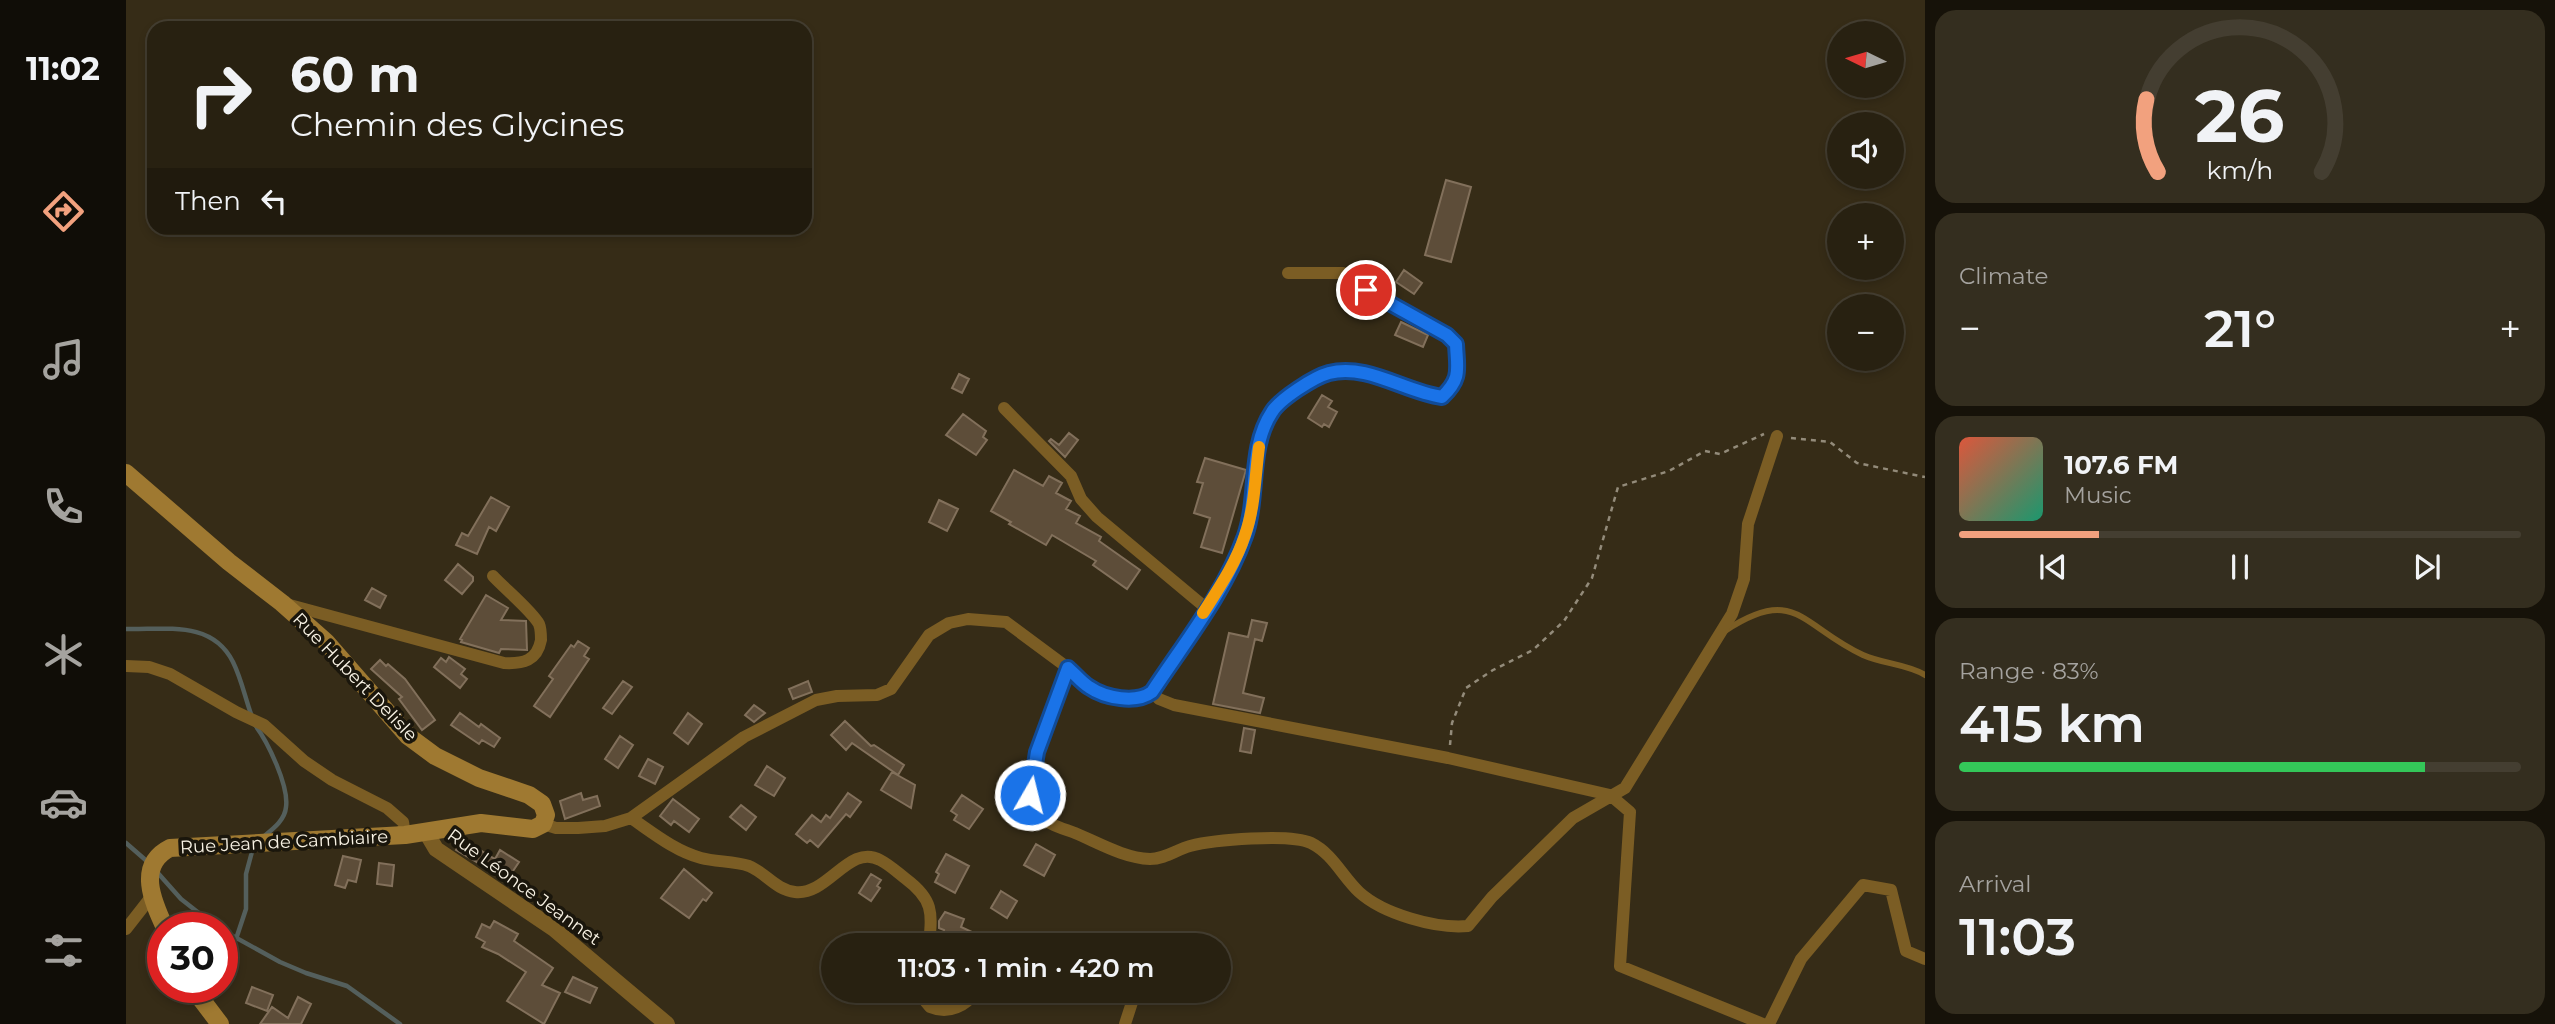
<!DOCTYPE html>
<meta charset="utf-8">
<style>
:root{--surface:#282111;--page:#342e1f;--text:#f1f3f6;--muted:#a5a39f;--line:#443e31;--accent:#f2a17e}
body{margin:0;font-family:Montserrat,sans-serif;background:var(--page);color:var(--text);height:100vh;display:flex;flex-direction:column;font-size:26px;white-space:nowrap}
*{box-sizing:border-box;margin:0}
p{font-size:23px;color:var(--muted)}
.icon{flex:none;width:38px;height:38px;fill:none;stroke:currentColor;stroke-width:2;stroke-linecap:round;stroke-linejoin:round}
.map{position:relative;flex:1;overflow:hidden}
.details{display:flex;flex-direction:column;gap:10px;padding:10px;background:#161209;width:630px}
.details>*{flex:none}
.banner{position:absolute;left:21px;top:21px;width:665px;height:214px;border-radius:21px;box-shadow:0 4px 10px #0003,0 0 0 2px var(--line);background:#282111;color:var(--text);overflow:hidden}
.needle{width:46px;rotate:275deg}
.buttons{position:absolute;left:1701px;top:21px;display:grid;gap:14px}
.buttons a{display:grid;place-items:center;width:77px;height:77px;border-radius:50%;background:var(--surface);box-shadow:0 4px 10px #0003,0 0 0 2px var(--line);font-size:35px}
.speed{position:absolute;left:21px;top:912px;display:flex;gap:14px;font-size:35px;font-weight:700;text-align:center}
.speed>*{display:grid;place-content:center;width:91px;height:91px;border-radius:50%;background:var(--surface);box-shadow:0 4px 10px #0003,0 0 0 2px var(--line);line-height:1}
.speed .limit{border:10px solid #d22;background:#fff;color:#111}
.pin{position:absolute;display:grid;place-items:center;width:60px;height:60px;color:#fff;margin:-30px;border:4px solid #fff;border-radius:50%;box-shadow:0 2px 7px #0007}
.me{position:absolute;width:77px;margin:-38px;rotate:8deg;stroke-linejoin:round;filter:drop-shadow(0 0 5px #0008)}
.turn{display:flex;align-items:center;gap:24px;height:147px;padding:0 28px;font-size:32px}
.turn .icon{width:91px;height:91px;stroke-width:2.5}
.turn b{display:block;font-size:49px;line-height:60px}
.then{display:flex;align-items:center;height:66px;padding:0 28px;background:#0003;gap:14px;font-size:26px}
.big{font-size:52px;font-weight:600;line-height:1.1}
.details .card{flex:1;display:flex;flex-direction:column;justify-content:center;gap:10px;min-width:0;padding:0 24px;border-radius:21px;background:var(--page)}
.details .dial{align-items:center;gap:0}
.dial svg{height:182px;overflow:visible;fill:none;stroke:var(--line);stroke-width:7;stroke-linecap:round;text-anchor:middle}
.dial text{fill:var(--text);stroke:none}
.song{display:flex;align-items:center;gap:21px}
.cover{width:84px;height:84px;border-radius:10px;background:linear-gradient(135deg,hsl(10 70% 55%),hsl(160 70% 35%))}
.played{height:7px;border-radius:4px;background:linear-gradient(90deg,var(--accent) 25%,var(--line) 25%)}
.keys{display:flex;justify-content:space-around;direction:ltr}
.heat{display:flex;justify-content:space-between;align-items:center;font-size:38px;direction:ltr}
.charge{height:10px;border-radius:5px;background:linear-gradient(90deg,#34c759 83%,var(--line) 0)}
.trip{position:absolute;left:695px;top:933px;width:410px;height:70px;border-radius:35px;background:var(--surface);box-shadow:0 4px 10px #0003,0 0 0 2px var(--line);font-weight:600;line-height:70px;text-align:center}
main{display:flex;flex:1;min-height:0}
.dock{display:flex;flex-direction:column;width:126px;justify-content:space-around;align-items:center;background:#100d07;color:var(--muted)}
.dock .icon{width:49px;height:49px}
.dock .active{color:var(--accent)}
.dock b{font-size:32px;color:var(--text)}
.map>svg:first-child{display:block}
.lines{fill:none;stroke-linecap:round;stroke-linejoin:round}
.stream{stroke:#545f5c;stroke-width:4.5}
.building{fill:#5d4d39;stroke:#82705b;stroke-width:2}
.path{stroke:#938b7a;stroke-width:2.5;stroke-dasharray:5 5;stroke-linecap:butt}
.service{stroke:#7b5d24;stroke-width:6}
.minor{stroke:#7b5d24;stroke-width:12}
.tertiary{stroke:#7b5d24;stroke-width:16}
.secondary{stroke:#9f7931;stroke-width:18}
.route-casing{stroke:#114b97;stroke-width:18}
.route{stroke:#1a73e8;stroke-width:12}
.slow{stroke:#f59e0b;stroke-width:12}
.labels{text-anchor:middle;dominant-baseline:central;stroke-width:7;stroke-linejoin:round;paint-order:stroke}
.street-label{font-size:18px;fill:#f8f2e4;stroke:#1a160c}
</style>
<main>
<nav class="dock">
<b>11:02</b>
<svg class="icon active" aria-label="directions" viewBox="0 0 24 24"><path d="M12 3l9 9-9 9-9-9zM9 14v-3h6M13 9l2 2-2 2"/></svg>
<svg class="icon" aria-label="music" viewBox="0 0 24 24"><path d="M9 18V5l10-2v13"/><circle cx="6" cy="18" r="3"/><circle cx="16" cy="16" r="3"/></svg>
<svg class="icon" aria-label="phone" viewBox="0 0 24 24"><path d="M5 4h4l2 5-3 2q2 4 5 5l2-3 5 2v4C11 20 4 13 5 4z"/></svg>
<svg class="icon" aria-label="climate" viewBox="0 0 24 24"><path d="M12 3v18M4 7l16 10M4 17L20 7"/></svg>
<svg class="icon" aria-label="car" viewBox="0 0 24 24"><path d="M5 17H2v-5l4-1 3-4h7l3 4 3 1v5h-3M9 17h6M6 11h13"/><circle cx="7" cy="17" r="2"/><circle cx="17" cy="17" r="2"/></svg>
<svg class="icon" aria-label="filters" viewBox="0 0 24 24"><path d="M4 7h16M4 17h16"/><circle cx="9" cy="7" r="2"/><circle cx="15" cy="17" r="2"/></svg>
</nav>
<div class="map">
<svg width="1799" height="1024" viewBox="0 0 1799 1024">
<rect width="100%" height="100%" fill="#362c17"/>
<g class="lines">
<!-- stream -->
<path class="stream" d="M0,629C40,630 86,620 107,662C115,678 119,697 125,714
M129,725C142,742 163,786 160,807C159,820 147,829 137,837
M0,843L23,863
M31,872L55,899L92,928
M96,930L154,962L180,973L221,986L274,1024
M110,939L120,909V874L127,848"/>
</g>
<!-- building -->
<path class="building" d="M1320,180L1345,187L1325,262L1299,255Z
M1278,270L1296,283L1288,294L1270,282Z
M1275,322L1302,335L1297,347L1269,335Z
M833,374L843,379L836,393L826,388Z
M1196,395L1206,401L1202,407L1211,412L1203,427L1198,424L1196,427L1182,418Z
M837,414L860,431L857,437L861,440L850,455L820,435Z
M943,433L952,440L939,457L923,441L925,439L933,445Z
M1079,458L1120,470L1096,553L1075,547L1084,518L1068,513L1077,483L1071,482Z
M888,470L917,486L923,476L936,483L930,493L945,501L940,509L954,516L950,523L975,537L973,541L1014,570L1001,589L967,565L970,561L926,535L920,545L883,524L885,522L865,511Z
M365,497L383,507L370,531L363,527L351,554L330,545L336,533L342,536Z
M813,500L832,509L821,531L803,522Z
M332,564L347,577V581L336,594L319,580Z
M246,588L260,596L254,608L239,600Z
M360,595L382,608L375,620L400,621L401,650L375,649L373,653L335,642L336,640L334,639Z
M1126,620L1141,623L1136,641L1129,639L1117,693L1138,698L1134,713L1087,704L1103,633L1122,637Z
M452,641L463,648L458,656L463,659L424,717L408,706L427,679L423,676L445,645L448,647Z
M323,657L339,669L335,674L341,679L334,688L308,667L315,658L320,662Z
M254,660L260,666L262,664L279,679L309,720L296,730L273,699L276,697L245,669Z
M497,681L506,687L486,714L477,708Z
M682,681L686,692L667,699L663,689Z
M628,705L639,713L628,722L619,715Z
M334,713L353,727L355,724L374,738L368,747L356,740L353,744L325,725Z
M562,713L576,724L562,744L548,733Z
M719,721L745,746L748,745L778,765L772,775L726,743L720,750L705,735Z
M1118,728L1129,730L1125,753L1114,751Z
M494,736L507,745L492,768L479,759Z
M522,759L537,767L529,784L513,776Z
M641,766L659,778L648,796L629,785Z
M766,772L789,785L785,808L755,790Z
M455,793L457,800L471,796L474,806L439,819L434,801Z
M722,793L735,802L724,817L720,814L692,847L684,840L681,843L670,834L686,815L695,822L700,815L704,818Z
M836,795L857,809L843,829L828,820L831,815L825,811Z
M547,799L573,819L563,832L548,821L545,825L534,816Z
M615,805L630,817L620,830L604,817Z
M336,839L369,859L374,850L393,862L381,880L330,850Z
M910,844L929,855L918,876L898,865Z
M820,854L843,866L829,893L809,882L813,874L810,872Z
M217,856L235,860L230,882L222,880L219,888L209,885Z
M253,863L268,865L266,886L251,884Z
M558,869L586,893L580,901L577,899L563,918L535,898Z
M745,874L755,880L751,886L754,888L745,901L733,893Z
M875,891L891,901L881,918L865,908Z
M819,912L838,919L835,927L846,932L840,945H812L818,930L813,928V921Z
M368,921L392,934L388,941L427,968L416,985L434,993L418,1024L381,1001L400,972L372,954L356,947L359,942L350,937L356,924L364,928Z
M447,977L471,988L464,1003L439,992Z
M126,987L147,995L141,1011L120,1003Z
M172,997L185,1004L175,1024H134L146,1007L162,1018Z"/>
<g class="lines">
<!-- path -->
<path class="path" d="M1665,438L1704,442L1731,463L1799,477
M1324,745L1326,723L1340,688L1367,670L1407,650L1438,621L1466,578L1492,487L1543,471L1579,451L1594,454L1638,434"/>
<!-- service -->
<path class="service" d="M1599,631C1670,584 1676,627 1737,655C1757,664 1781,664 1799,675"/>
<!-- minor -->
<path class="minor" d="M878,408L945,476L955,499L971,517L1080,608
M160,604L378,663C397,664 411,661 415,640C415,635 415,629 413,624C406,611 378,588 367,576
M0,666L23,667L44,674L110,712L138,725L178,761L206,780L261,808L277,822L279,835
M942,668C930,700 889,785 912,814C922,825 936,828 949,833C973,843 998,858 1024,859C1039,859 1050,850 1064,846C1087,840 1164,833 1185,843C1207,854 1216,876 1233,892C1257,914 1310,929 1342,926L1366,897L1447,818L1499,788L1606,614L1618,579L1622,524L1651,436
M1026,692L1033,699L1048,705L1322,758L1484,795L1504,812L1494,966L1637,1024
M505,818C527,833 549,851 575,858C590,862 608,861 623,866C640,873 650,890 669,892C702,896 723,843 754,860C764,865 772,873 780,879C808,900 806,913 803,945
M417,824L430,828H452L479,826L505,818L618,737L690,700L711,696L751,695L765,689L803,635L823,623L842,619L880,622L942,668L964,688L982,695L1003,698L1021,696L1026,692C1059,642 1099,592 1119,536C1133,497 1122,448 1146,412C1154,399 1188,376 1203,373C1241,363 1279,392 1316,397C1336,378 1331,369 1330,343L1321,335L1240,290L1226,277L1217,273H1162
M0,929L25,897
M900,945C919,938 963,935 981,945
M798,990L799,1001L804,1007C823,1015 840,1006 851,990
M999,1024L1010,990
M1643,1024L1675,959L1737,885L1765,890L1780,951L1799,959"/>
<!-- tertiary -->
<path class="tertiary" d="M300,832L310,849L428,929L541,1024"/>
<!-- secondary -->
<path class="secondary" d="M0,473L103,562L156,603L200,642L282,736L309,756L353,778L403,795L416,804L420,815L417,824L407,829L355,823L279,835L44,848C10,865 27,902 39,928
M66,987L94,1024"/>
</g>
<g class="lines">
<!-- route casing -->
<g class="route-casing">
<path id="route" d="M904,795L911,752L942,668C949,674 955,682 963,687C979,698 1010,704 1026,692C1059,642 1099,592 1119,536C1133,496 1122,448 1146,412C1154,399 1188,377 1203,373C1241,363 1279,392 1316,397C1336,378 1331,369 1330,344L1321,335L1240,290"/>
</g>
<!-- route -->
<use href="#route" class="route"/>
<!-- slow -->
<path class="slow" d="M1077,613C1093,588 1110,563 1119,535C1129,507 1129,476 1133,447"/>
</g>
<g class="labels">
<!-- street labels -->
<g class="street-label">
<text transform="translate(229 677) rotate(46)">Rue Hubert Delisle</text>
<text transform="translate(158 842) rotate(-3)">Rue Jean de Cambiaire</text>
<text transform="translate(398 887) rotate(36)">Rue Léonce Jeannet</text>
</g>
</g>
</svg>
<div class="buttons">
<a><svg class="needle" viewBox="-14 -14 28 28"><path d="M0-13l5 13h-10z" fill="#e53935"/><path d="M0 13l5-13h-10z" fill="#a5a39f"/></svg></a>
<a><svg class="icon" aria-label="sound" viewBox="0 0 24 24"><path d="M4 9h4l5-4v14l-5-4H4zM17 9q2 3 0 6"/></svg></a>
<a>+</a>
<a>−</a>
</div>
<div class="speed"><div class="limit">30</div></div>
<div class="pin" style="left:1240px;top:290px;background:#d93025"><svg class="icon" aria-label="arrive" viewBox="0 0 24 24"><path d="M6 21V4h12l-3 4 3 4H6"/></svg></div>
<svg class="me" style="left:904px;top:795px" viewBox="-20 -20 40 40"><circle r="17" fill="#1a73e8" stroke="#fff" stroke-width="3"/><path d="M0-11L8 9 0 5-8 9z" fill="#fff"/></svg>
<div class="trip">11:03 · 1 min · 420 m</div>
<div class="banner">
<div class="turn"><svg class="icon" aria-label="right" viewBox="0 0 24 24"><path d="M7 20v-9h11M14 6l5 5-5 5"/></svg><div><b>60 m</b>Chemin des Glycines</div></div>
<div class="then">Then<svg class="icon" aria-label="left" viewBox="0 0 24 24"><path d="M17 20v-9H6M10 6l-5 5 5 5"/></svg></div>
</div>
</div>
<section class="details">
<div class="card dial"><svg viewBox="0 0 100 80">
<path d="M14 69A42 42 0 1 1 86 69"/>
<path d="M14 69A42 42 0 0 1 9 37" stroke="#f2a17e"/>
<text x="50" y="56" font-size="32" font-weight="700">26</text>
<text x="50" y="72" font-size="11">km/h</text>
</svg></div>
<div class="card"><p>Climate</p>
<div class="heat"><a>−</a><b class="big">21°</b><a>+</a></div>
</div>
<div class="card">
<div class="song"><i class="cover"></i><div><b>107.6 FM</b><p>Music</p></div></div>
<div class="played"></div>
<div class="keys"><svg class="icon" aria-label="previous" viewBox="0 0 24 24"><path d="M18 5L8 12l10 7zM5 5v14"/></svg><svg class="icon" aria-label="pause" viewBox="0 0 24 24"><path d="M8 5v14M16 5v14"/></svg><svg class="icon" aria-label="next" viewBox="0 0 24 24"><path d="M6 5l10 7-10 7zM19 5v14"/></svg></div>
</div>
<div class="card"><p>Range · 83%</p><b class="big">415 km</b><div class="charge"></div></div>
<div class="card"><p>Arrival</p><b class="big">11:03</b></div>
</section>
</main>
